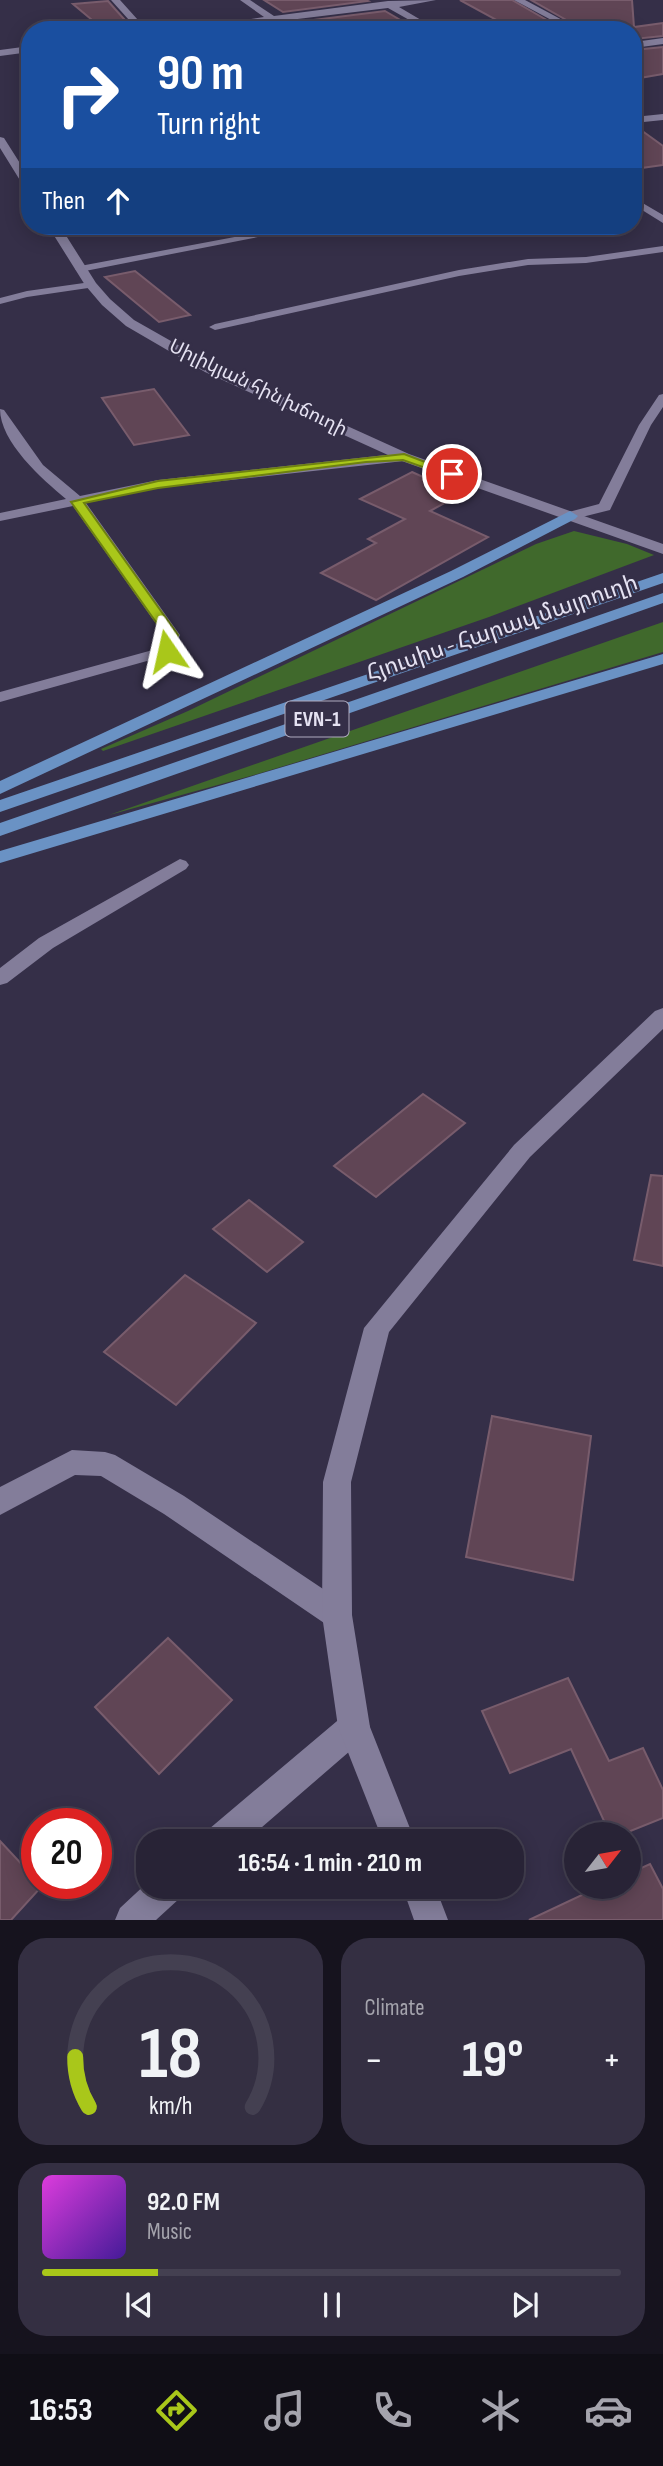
<!DOCTYPE html>
<meta charset="utf-8">
<style>
:root{--surface:#282336;--page:#342f42;--text:#f1f3f6;--muted:#a5a4ad;--line:#444051;--accent:#a9c71a}
body{margin:0;font-family:"Sofia Sans Condensed","Noto Sans Armenian",sans-serif;background:var(--page);color:var(--text);height:100vh;display:flex;flex-direction:column;font-size:26px;white-space:nowrap}
*{box-sizing:border-box;margin:0}
p{font-size:23px;color:var(--muted)}
.icon{flex:none;width:38px;height:38px;fill:none;stroke:currentColor;stroke-width:2;stroke-linecap:round;stroke-linejoin:round}
.map{position:relative;height:1920px;overflow:hidden}
.sheet{display:flex;flex-direction:column;gap:18px;padding:18px;background:#16131e;flex:1}
.sheet>*{flex:none}
.banner{position:absolute;left:21px;top:21px;width:621px;height:214px;border-radius:28px;box-shadow:0 4px 18px #0003,0 0 0 2px var(--line);background:#1a4fa0;color:#fff;overflow:hidden}
.needle{width:46px;rotate:59deg}
.tools{position:absolute;left:564px;top:1822px;display:grid;gap:14px}
.tools a{display:grid;place-items:center;width:77px;height:77px;border-radius:50%;background:var(--surface);box-shadow:0 4px 18px #0003,0 0 0 2px var(--line);font-size:35px}
.speed{position:absolute;left:21px;top:1808px;display:flex;gap:14px;font-size:35px;font-weight:700;text-align:center}
.speed>*{display:grid;place-content:center;width:91px;height:91px;border-radius:50%;background:var(--surface);box-shadow:0 4px 18px #0003,0 0 0 2px var(--line);line-height:1}
.speed .limit{border:10px solid #d22;background:#fff;color:#111}
.pin{position:absolute;display:grid;place-items:center;width:60px;height:60px;color:#fff;margin:-30px;border:4px solid #fff;border-radius:50%;box-shadow:0 2px 7px #0007}
.me{position:absolute;width:77px;margin:-38px;rotate:349deg;stroke-linejoin:round;filter:drop-shadow(0 0 5px #0008)}
.turn{display:flex;align-items:center;gap:24px;height:147px;padding:0 21px;font-size:32px}
.turn .icon{width:91px;height:91px;stroke-width:2.5}
.turn b{display:block;font-size:49px;line-height:60px}
.then{display:flex;align-items:center;height:66px;padding:0 21px;background:#0003;gap:14px;font-size:26px}
.big{font-size:52px;font-weight:700;line-height:1.1}
.sheet .widget{flex:1;display:flex;flex-direction:column;justify-content:center;gap:10px;min-width:0;padding:0 24px;border-radius:28px;background:var(--page)}
.sheet .dial{align-items:center;gap:0}
.dial svg{height:182px;overflow:visible;fill:none;stroke:var(--line);stroke-width:7;stroke-linecap:round;text-anchor:middle}
.dial text{fill:var(--text);stroke:none}
.song{display:flex;align-items:center;gap:21px}
.cover{width:84px;height:84px;border-radius:10px;background:linear-gradient(135deg,hsl(300 70% 55%),hsl(260 70% 35%))}
.played{height:7px;border-radius:4px;background:linear-gradient(90deg,var(--accent) 20%,var(--line) 20%)}
.keys{display:flex;justify-content:space-around;direction:ltr}
.heat{display:flex;justify-content:space-between;align-items:center;font-size:38px;direction:ltr}
.sheet .tiles{flex:1;display:grid;gap:18px;grid-template-columns:1fr 1fr}
.widget:last-child{grid-column:span 2}
.trip{position:absolute;left:136px;top:1829px;width:388px;height:70px;border-radius:28px;background:var(--surface);box-shadow:0 4px 18px #0003,0 0 0 2px var(--line);font-weight:700;line-height:70px;text-align:center}
.menu{display:flex;height:112px;justify-content:space-around;align-items:center;background:#100e16;color:var(--muted)}
.menu .icon{width:49px;height:49px}
.menu .current{color:var(--accent)}
.menu b{font-size:32px;color:var(--text)}
.map>svg:first-child{display:block}
.green{fill:#40692c}
.building{fill:#604555;stroke:#785c6c;stroke-width:2}
.lines{fill:none;stroke-linecap:round;stroke-linejoin:round}
.service{fill:#837d9a;fill-rule:evenodd}
.minor{fill:#837d9a;fill-rule:evenodd}
.tertiary{fill:#837d9a;fill-rule:evenodd}
.trunk{fill:#6a92c4;fill-rule:evenodd}
.route{fill:#a9c71a;stroke:#6e8111;stroke-width:2}
.labels{text-anchor:middle;dominant-baseline:central;stroke-width:5;stroke-linejoin:round;paint-order:stroke}
.far-street-label{font-size:19px;fill:#e5e2f2;stroke:#352f48}
.shield{fill:#352f48;stroke:#b0acbf;stroke-width:2}
.shield-label{font-size:21px;font-weight:bold;fill:#e5e2f2}
.street-label{font-size:23px;fill:#e5e2f2;stroke:#352f48}
</style>
<div class="map">
<svg width="663" height="1920" viewBox="0 0 663 1920">
<rect width="100%" height="100%" fill="#352f48"/>
<!-- green -->
<path class="green" d="M574,531L627,544L654,555L489,617L103,751L101,749L188,711L536,544Z
M663,622V652L254,775L109,815Z"/>
<!-- building -->
<path class="building" d="M264,0H366L368,1L283,12Z
M460,0H512L564,30H515Z
M531,0H632L634,27L663,23V36L634,39V30H584Z
M108,1L115,9L134,30H104L73,4Z
M385,11L407,24L364,30H310L298,22Z
M663,47V74L634,79V50Z
M634,125L663,146V165L634,169Z
M135,271L190,315L159,322L105,277Z
M154,389L189,435L134,445L102,398Z
M412,472L461,494L430,511L488,537L376,600L321,573L376,543L368,539L405,519L360,499Z
M423,1094L465,1123L376,1197L334,1166Z
M651,1175L663,1176V1266L634,1260Z
M249,1200L303,1242L267,1272L213,1229Z
M185,1275L256,1323L176,1405L104,1352Z
M492,1416L591,1436L573,1580L466,1557Z
M168,1638L232,1700L159,1774L95,1707Z
M568,1678L609,1761L643,1748L663,1790V1818L623,1834H610L571,1749L510,1773L482,1711Z
M0,1841L42,1886L11,1920H0Z
M650,1864L663,1889V1920H529L601,1886H628V1874Z"/>
<g class="lines">
<!-- service -->
<path class="service" d="M634,198L663,215V223L634,205Z
M294,226H314L80,272L75,269L80,266Z
M663,246V252L586,263L528,265L459,276L215,330L209,327L215,324L459,270L528,259L586,257Z
M91,282L95,283V287L27,297L0,304V298L27,291Z
M663,394V407L651,425L610,510L570,520L565,519V513L599,504L639,425L659,395Z
M0,409L4,410L43,465L80,496L158,480L404,453L411,457L404,461L158,488L86,503L180,635L172,654L0,702V692L160,648L164,635L73,506L0,521V513L66,499C42,479 0,442 0,409Z
M180,859L186,861L189,865L186,869L53,948L7,983L0,985V968L39,938Z"/>
<!-- minor -->
<path class="minor" d="M111,0H120L147,30H138Z
M240,0H250L274,16L388,1L436,0L399,7L438,30H427L388,8L281,21L277,25L271,22L206,30H178L264,17Z
M514,0H525L581,30H570Z
M663,38V44L634,48V42Z
M30,46V52L0,56V50Z
M663,114V120L634,123V117Z
M72,1450L105,1452L115,1455L184,1496L347,1605L352,1615L347,1625L337,1629L327,1625L164,1514L101,1476L75,1475L0,1515V1487Z
M354,1711L365,1716L370,1727L365,1738L246,1841H205L209,1829L343,1716Z
M149,1881V1886H184L180,1898L156,1920H115L120,1908Z"/>
<!-- tertiary -->
<path class="tertiary" d="M0,137L4,138L30,179V191L26,190L0,148Z
M48,226H60L96,283L110,299L134,320L215,366L409,454L663,544V554L399,460L205,372L126,326L102,305L85,285Z
M663,1008V1029L530,1157L389,1332L351,1482L352,1615L370,1727L415,1841H383L338,1727L322,1615L323,1482L364,1328L514,1145L655,1011Z
M402,1886H435L448,1920H414Z"/>
<!-- trunk -->
<path class="trunk" d="M570,511L578,516L575,519L463,577L0,794V781L451,571Z
M663,573V583L0,812V800Z
M663,593V603L0,836V823Z
M663,654V664L0,863V851Z"/>
</g>
<!-- route -->
<path class="route" d="M404,454L457,474L448,476L403,460L366,462L158,488L84,503L178,635L173,651L167,655L160,651L165,635L71,502L158,481Z"/>
<g class="labels">
<!-- far-street labels -->
<g class="far-street-label">
<text transform="translate(258 388) rotate(26)">Սիլիկյան հին խճուղի</text>
</g>
<!-- shield labels -->
<rect class="shield" x="285.5" y="701.5" width="63" height="35" rx="5"/>
<g class="shield-label">
<text x="317" y="719">EVN-1</text>
</g>
<!-- street labels -->
<g class="street-label">
<text transform="translate(502 628) rotate(-19)">Հյուսիս - Հարավ մայրուղի</text>
</g>
</g>
</svg>
<div class="tools">
<a><svg class="needle" viewBox="-14 -14 28 28"><path d="M0-13l5 13h-10z" fill="#e53935"/><path d="M0 13l5-13h-10z" fill="#a5a4ad"/></svg></a>
</div>
<div class="speed"><div class="limit">20</div></div>
<div class="pin" style="left:452px;top:474px;background:#d93025"><svg class="icon" aria-label="arrive" viewBox="0 0 24 24"><path d="M6 21V4h12l-3 4 3 4H6"/></svg></div>
<svg class="me" style="left:167px;top:651px" viewBox="-20 -20 40 40"><path d="M0-17L14 15 0 8-14 15z" fill="#a9c71a" stroke="#fff" stroke-width="4"/></svg>
<div class="trip">16:54 · 1 min · 210 m</div>
<div class="banner">
<div class="turn"><svg class="icon" aria-label="right" viewBox="0 0 24 24"><path d="M7 20v-9h11M14 6l5 5-5 5"/></svg><div><b>90 m</b>Turn right</div></div>
<div class="then">Then<svg class="icon" aria-label="ahead" viewBox="0 0 24 24"><path d="M12 20V5M6 11l6-6 6 6"/></svg></div>
</div>
</div>
<section class="sheet">
<div class="tiles">
<div class="widget dial"><svg viewBox="0 0 100 80">
<path d="M14 69A42 42 0 1 1 86 69"/>
<path d="M14 69A42 42 0 0 1 8 47" stroke="#a9c71a"/>
<text x="50" y="56" font-size="32" font-weight="700">18</text>
<text x="50" y="72" font-size="11">km/h</text>
</svg></div>
<div class="widget"><p>Climate</p>
<div class="heat"><a>−</a><b class="big">19°</b><a>+</a></div>
</div>
<div class="widget">
<div class="song"><i class="cover"></i><div><b>92.0 FM</b><p>Music</p></div></div>
<div class="played"></div>
<div class="keys"><svg class="icon" aria-label="previous" viewBox="0 0 24 24"><path d="M18 5L8 12l10 7zM5 5v14"/></svg><svg class="icon" aria-label="pause" viewBox="0 0 24 24"><path d="M8 5v14M16 5v14"/></svg><svg class="icon" aria-label="next" viewBox="0 0 24 24"><path d="M6 5l10 7-10 7zM19 5v14"/></svg></div>
</div>
</div>
</section>
<nav class="menu">
<b>16:53</b>
<svg class="icon current" aria-label="directions" viewBox="0 0 24 24"><path d="M12 3l9 9-9 9-9-9zM9 14v-3h6M13 9l2 2-2 2"/></svg>
<svg class="icon" aria-label="music" viewBox="0 0 24 24"><path d="M9 18V5l10-2v13"/><circle cx="6" cy="18" r="3"/><circle cx="16" cy="16" r="3"/></svg>
<svg class="icon" aria-label="phone" viewBox="0 0 24 24"><path d="M5 4h4l2 5-3 2q2 4 5 5l2-3 5 2v4C11 20 4 13 5 4z"/></svg>
<svg class="icon" aria-label="climate" viewBox="0 0 24 24"><path d="M12 3v18M4 7l16 10M4 17L20 7"/></svg>
<svg class="icon" aria-label="car" viewBox="0 0 24 24"><path d="M5 17H2v-5l4-1 3-4h7l3 4 3 1v5h-3M9 17h6M6 11h13"/><circle cx="7" cy="17" r="2"/><circle cx="17" cy="17" r="2"/></svg>
</nav>
